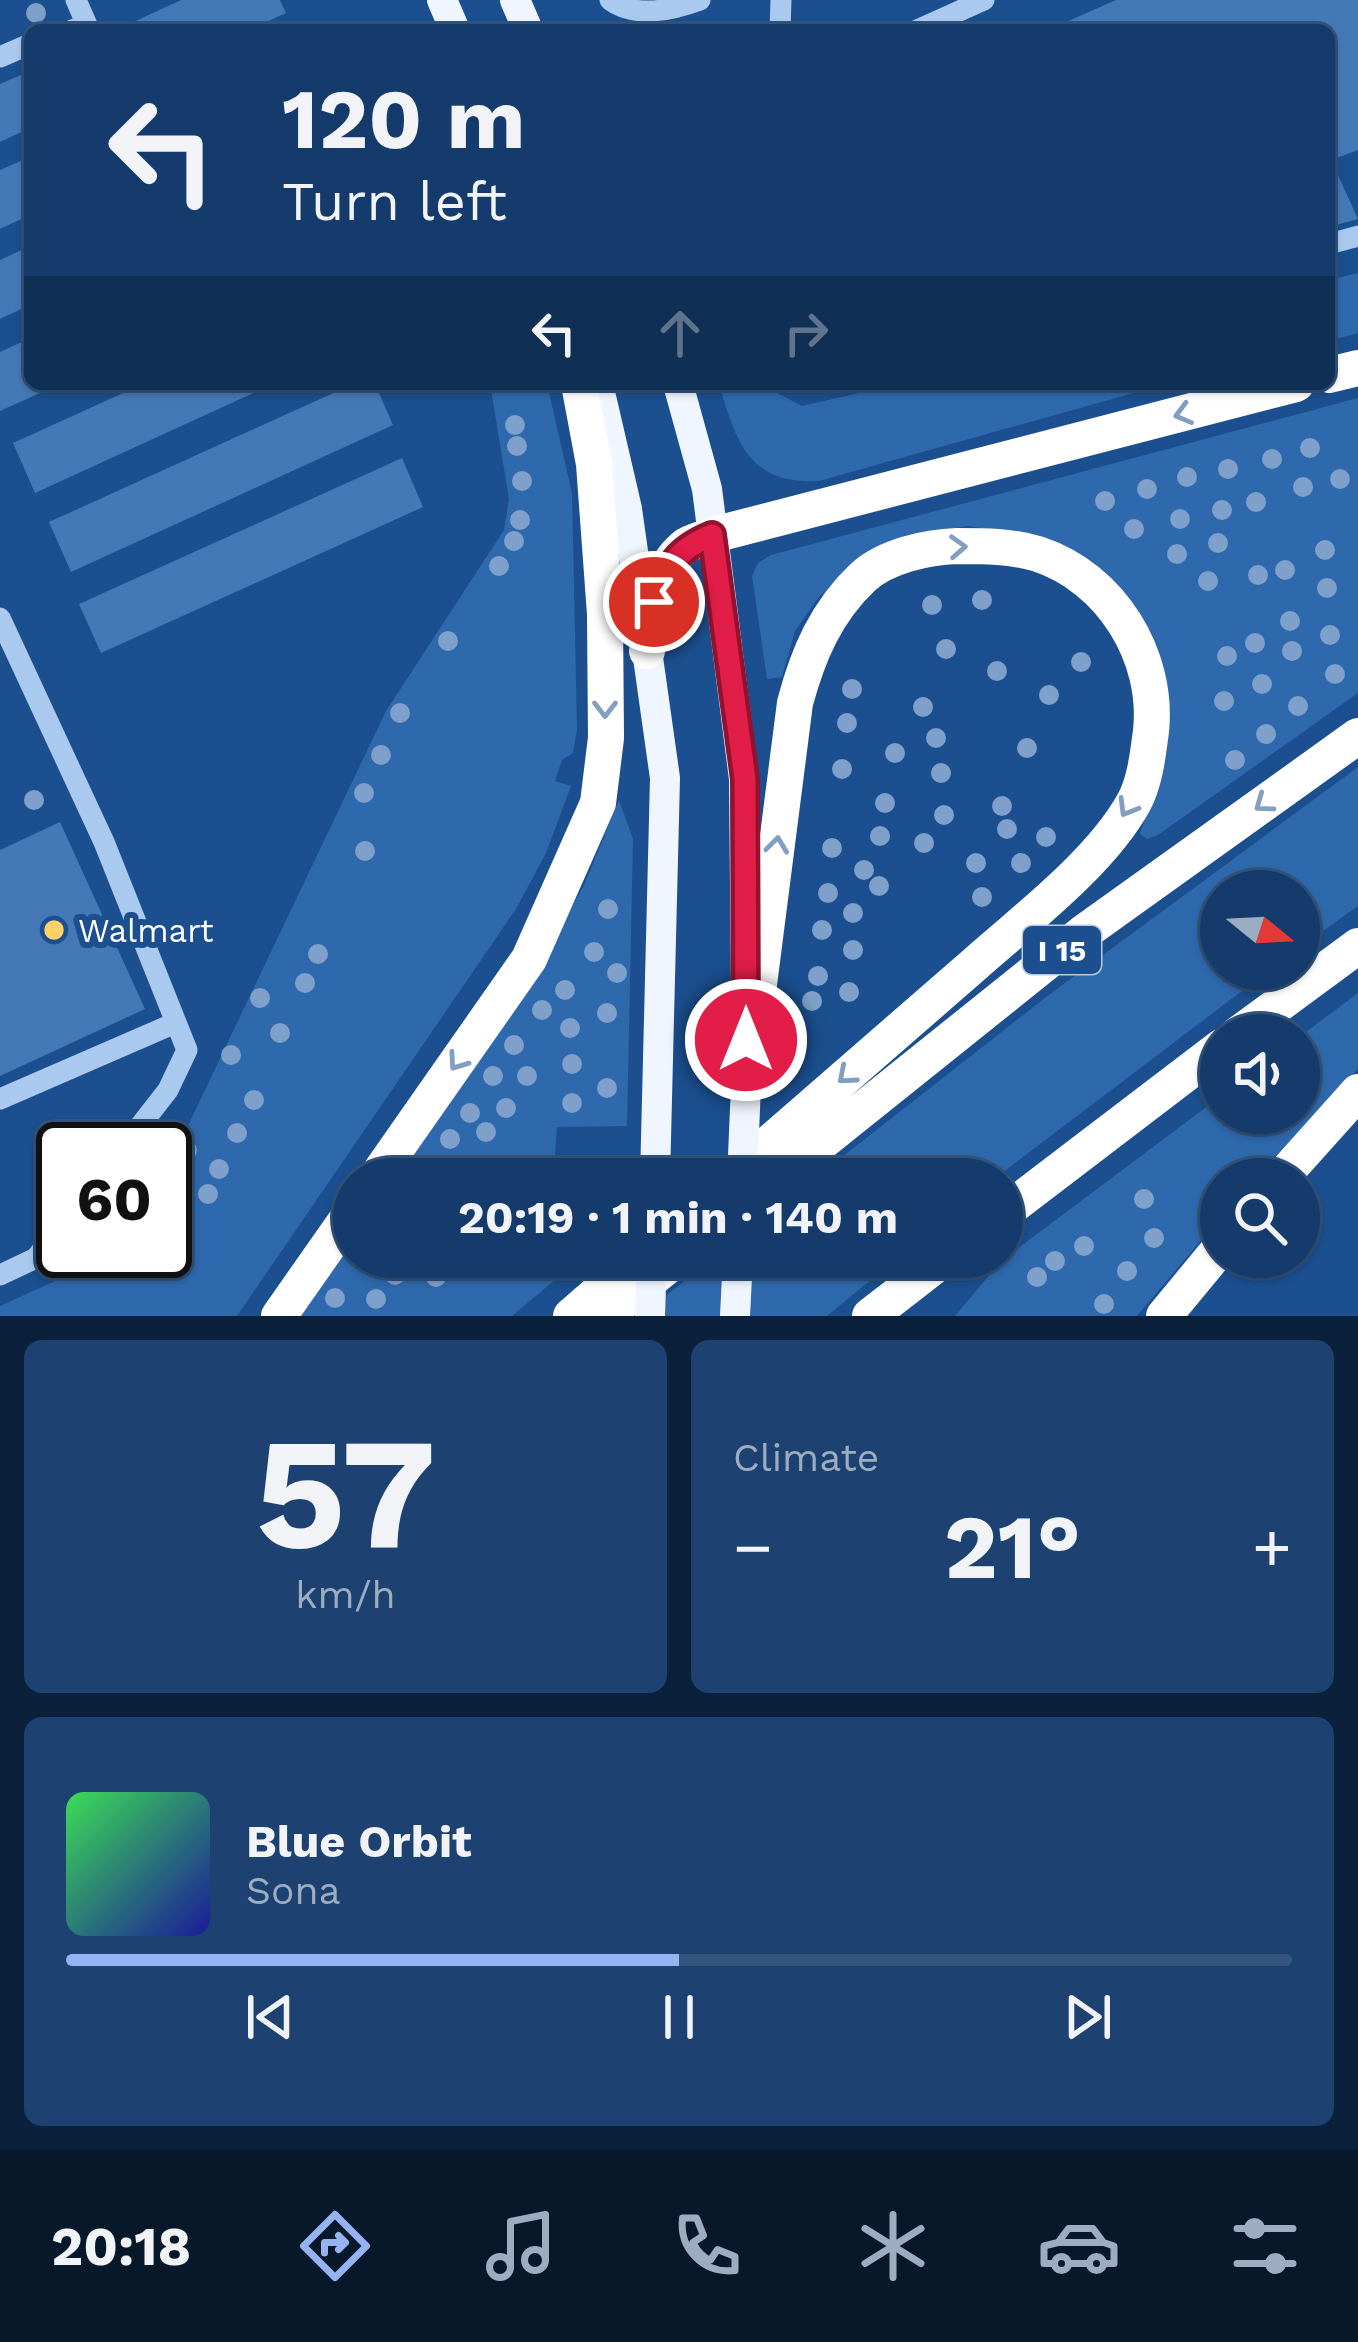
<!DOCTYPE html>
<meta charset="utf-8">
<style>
:root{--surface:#143b6b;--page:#1d4271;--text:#f1f3f6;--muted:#9dadc1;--line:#33557e;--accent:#95b2f1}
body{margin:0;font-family:"Work Sans",sans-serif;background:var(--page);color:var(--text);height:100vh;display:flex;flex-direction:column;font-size:45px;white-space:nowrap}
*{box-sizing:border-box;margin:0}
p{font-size:39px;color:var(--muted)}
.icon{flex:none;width:66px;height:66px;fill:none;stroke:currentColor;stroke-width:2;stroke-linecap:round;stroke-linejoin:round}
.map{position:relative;height:1316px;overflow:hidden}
.panel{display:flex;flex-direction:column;gap:24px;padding:24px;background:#0b203b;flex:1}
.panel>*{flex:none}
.hud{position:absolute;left:24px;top:24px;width:1311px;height:366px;border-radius:18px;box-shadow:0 3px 9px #0004,0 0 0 3px var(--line);background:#143b6b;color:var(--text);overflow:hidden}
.needle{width:78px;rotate:108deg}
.fabs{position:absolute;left:1200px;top:870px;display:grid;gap:24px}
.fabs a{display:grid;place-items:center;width:120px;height:120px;border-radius:50%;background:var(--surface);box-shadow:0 3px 9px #0004,0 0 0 3px var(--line);font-size:60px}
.speed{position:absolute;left:36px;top:1122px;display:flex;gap:24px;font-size:60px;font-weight:700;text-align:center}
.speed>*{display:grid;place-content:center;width:156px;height:156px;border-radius:50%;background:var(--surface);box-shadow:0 3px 9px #0004,0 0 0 3px var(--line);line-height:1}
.speed .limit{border:6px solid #111;border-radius:18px;background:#fff;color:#111}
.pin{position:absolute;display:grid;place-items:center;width:102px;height:102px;color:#fff;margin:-51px;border:6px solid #fff;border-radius:50%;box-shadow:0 3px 12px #0007}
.me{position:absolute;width:132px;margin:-66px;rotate:0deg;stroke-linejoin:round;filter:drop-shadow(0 0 9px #0008)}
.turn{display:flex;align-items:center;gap:42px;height:252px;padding:0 60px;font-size:54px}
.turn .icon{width:156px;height:156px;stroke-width:2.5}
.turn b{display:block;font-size:84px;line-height:102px}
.lanes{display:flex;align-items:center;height:114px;padding:0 60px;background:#0003;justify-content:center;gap:60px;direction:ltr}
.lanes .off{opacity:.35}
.big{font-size:90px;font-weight:700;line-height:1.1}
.panel .card{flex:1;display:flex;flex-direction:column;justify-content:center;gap:18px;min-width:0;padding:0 42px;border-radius:18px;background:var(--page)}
.panel .dial{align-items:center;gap:0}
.dial b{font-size:156px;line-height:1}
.song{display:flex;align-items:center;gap:36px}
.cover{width:144px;height:144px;border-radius:18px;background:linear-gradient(135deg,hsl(130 70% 55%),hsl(240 70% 35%))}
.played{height:12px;border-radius:6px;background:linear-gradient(90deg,var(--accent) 50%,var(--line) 50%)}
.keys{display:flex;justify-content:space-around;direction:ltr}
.heat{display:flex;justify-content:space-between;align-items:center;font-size:66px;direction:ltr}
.panel .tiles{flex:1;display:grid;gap:24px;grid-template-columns:1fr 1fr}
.card:last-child{grid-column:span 2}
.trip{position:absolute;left:333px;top:1158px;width:690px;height:120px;border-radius:60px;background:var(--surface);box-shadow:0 3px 9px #0004,0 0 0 3px var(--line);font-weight:700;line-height:120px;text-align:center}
.menu{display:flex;height:192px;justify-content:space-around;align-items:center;background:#08182b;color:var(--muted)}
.menu .icon{width:84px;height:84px}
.menu .current{color:var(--accent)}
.menu b{font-size:54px;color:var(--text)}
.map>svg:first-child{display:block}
.green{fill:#2e69ad}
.building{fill:#4478b7}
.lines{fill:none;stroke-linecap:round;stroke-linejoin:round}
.minor{stroke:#a9c9ee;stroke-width:21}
.major{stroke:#f0f6ff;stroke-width:30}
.highway{stroke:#fff;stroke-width:36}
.major-bridge{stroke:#f0f6ff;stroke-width:30}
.tree{fill:#7ea0ca}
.oneway{stroke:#829ec1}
.route-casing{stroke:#92132f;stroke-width:30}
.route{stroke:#e11d48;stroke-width:21}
.poi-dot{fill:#ffd166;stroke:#1b4f8f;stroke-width:4.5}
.labels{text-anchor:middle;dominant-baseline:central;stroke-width:12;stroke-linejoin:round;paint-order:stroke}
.shield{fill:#1b4f8f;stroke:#bbcadd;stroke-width:3}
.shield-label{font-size:30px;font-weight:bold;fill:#fff}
.poi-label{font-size:33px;fill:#fff;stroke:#1b4f8f;text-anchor:start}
</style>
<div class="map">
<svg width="1358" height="1316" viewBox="0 0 1358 1316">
<rect width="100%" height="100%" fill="#1b4f8f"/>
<!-- green -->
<path class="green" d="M1358,273V333L1329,341V280Z
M490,384H547L572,493L577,730L573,753L562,760L555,781L571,786L546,853L516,909L237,1316H0V1306L53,1282L85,1251H165V1157L183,1136L386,711L504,530L509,499Z
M719,384H760L802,406L899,384H1166L819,481C749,485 736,442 719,384Z
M1358,398V693L1158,835L1147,839L1140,834L1167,751L1170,713L1163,667L1031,536L968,526L937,531L867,555L818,598L795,631L782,677L767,679L752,576L758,563L771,555Z
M1358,767V906L1299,948V891H1221V969H1271L994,1179H814L1050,994Z
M619,800L633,839L627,1126L557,1127L553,1179H386L562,925L585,883Z
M1358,993V1069L1254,1179H1221V1217L1137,1316H955L1001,1261L1221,1096V1113H1299V1037Z
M354,1226V1257H582L512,1316H291Z
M715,1257H899L827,1316H640Z"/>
<!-- building -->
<path class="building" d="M181,0H280L286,13L249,30H131L129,24Z
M1116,0H1358V150L1331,160L1358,219L1329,227V30H1048Z
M30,71V128L0,142V84Z
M30,157V215L0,229V170Z
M30,246V305L0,319V260Z
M30,338V384H60L0,411V352Z
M143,384H273L35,493L13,443Z
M353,384H375L393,425L71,572L49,522Z
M402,458L423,507L101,653L79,604Z
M60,822L145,1009L0,1076V850Z"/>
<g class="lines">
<!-- minor -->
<path class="minor" d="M610,0C636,19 672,10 700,0
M72,30L87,25L76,0
M780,30L781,0
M917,30L984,0
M0,57L30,44
M1329,244L1358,236
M0,618L104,842L187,1050L168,1090L122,1149
M0,1099L175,1023
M0,1275L36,1258L63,1223"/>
<!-- major -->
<path class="major" d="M442,0L455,30
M515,0L528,30
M598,384L627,509L665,778L655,1179
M678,384L707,489L744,779L746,990
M735,1316L738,1257"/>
<!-- highway -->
<path class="highway" d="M1329,375L1358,368
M647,651C652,617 655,571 684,547C691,541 704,539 713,535L1296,384
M1237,1035L1358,946
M375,1179L529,959L598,803L606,738L605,614L594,464L579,384
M728,1179C811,1107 893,1035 975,964C1027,918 1101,862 1134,802C1145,782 1148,754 1151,731C1159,656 1111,578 1038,554C1012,546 984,546 957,546C927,547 886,556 863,577C826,612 808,654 795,703L746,1086
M776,1179L1083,933L1358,736
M1280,1179L1358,1092
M1002,1214L1221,1047
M279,1316L354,1209
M571,1316L618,1275
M605,1316L679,1257
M870,1316L946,1257
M1164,1316L1221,1247"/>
<!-- major-bridge -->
<path class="major-bridge" d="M742,1179L746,1086
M650,1316L652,1257"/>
</g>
<!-- trees -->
<g class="tree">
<circle cx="36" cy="13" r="10"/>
<circle cx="515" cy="425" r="10"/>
<circle cx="517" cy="446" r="10"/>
<circle cx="1310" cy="448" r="10"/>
<circle cx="1272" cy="459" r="10"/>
<circle cx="1228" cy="469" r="10"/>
<circle cx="1187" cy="477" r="10"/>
<circle cx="1340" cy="479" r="10"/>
<circle cx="522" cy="481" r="10"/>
<circle cx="1303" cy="487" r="10"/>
<circle cx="1147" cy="489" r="10"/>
<circle cx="1105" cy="501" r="10"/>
<circle cx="1256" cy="502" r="10"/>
<circle cx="1222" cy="510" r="10"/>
<circle cx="1180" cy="519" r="10"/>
<circle cx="520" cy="520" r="10"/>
<circle cx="1134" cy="529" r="10"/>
<circle cx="514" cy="541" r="10"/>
<circle cx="1218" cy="543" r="10"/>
<circle cx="1325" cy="550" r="10"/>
<circle cx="1177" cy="554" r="10"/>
<circle cx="499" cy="566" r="10"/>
<circle cx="1285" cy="570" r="10"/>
<circle cx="1258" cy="575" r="10"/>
<circle cx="1208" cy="581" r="10"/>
<circle cx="1327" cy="588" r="10"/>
<circle cx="982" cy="600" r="10"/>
<circle cx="932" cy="605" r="10"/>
<circle cx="1290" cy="621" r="10"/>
<circle cx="1330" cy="635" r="10"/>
<circle cx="448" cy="641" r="10"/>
<circle cx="1255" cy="643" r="10"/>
<circle cx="946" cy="649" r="10"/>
<circle cx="1292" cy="651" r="10"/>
<circle cx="1227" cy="656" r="10"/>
<circle cx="1081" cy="662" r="10"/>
<circle cx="997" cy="671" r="10"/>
<circle cx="1335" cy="674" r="10"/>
<circle cx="1262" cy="684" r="10"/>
<circle cx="852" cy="689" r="10"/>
<circle cx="1049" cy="695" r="10"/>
<circle cx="1224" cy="701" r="10"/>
<circle cx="1298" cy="706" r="10"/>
<circle cx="923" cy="707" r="10"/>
<circle cx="400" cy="713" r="10"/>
<circle cx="847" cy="723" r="10"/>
<circle cx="1266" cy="734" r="10"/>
<circle cx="936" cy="738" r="10"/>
<circle cx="1027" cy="748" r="10"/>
<circle cx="895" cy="753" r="10"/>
<circle cx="381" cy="755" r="10"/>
<circle cx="1235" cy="760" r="10"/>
<circle cx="842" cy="769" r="10"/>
<circle cx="941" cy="773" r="10"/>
<circle cx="364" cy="793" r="10"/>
<circle cx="34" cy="800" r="10"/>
<circle cx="885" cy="803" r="10"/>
<circle cx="1002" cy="806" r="10"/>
<circle cx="944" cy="815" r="10"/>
<circle cx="1007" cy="829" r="10"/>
<circle cx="880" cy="836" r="10"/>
<circle cx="1046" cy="837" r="10"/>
<circle cx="924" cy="843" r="10"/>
<circle cx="832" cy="848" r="10"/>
<circle cx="365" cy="851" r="10"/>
<circle cx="976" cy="863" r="10"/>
<circle cx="1021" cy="863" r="10"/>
<circle cx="864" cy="870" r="10"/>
<circle cx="879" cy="886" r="10"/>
<circle cx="828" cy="893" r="10"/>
<circle cx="982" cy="897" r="10"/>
<circle cx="608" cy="909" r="10"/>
<circle cx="853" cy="913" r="10"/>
<circle cx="822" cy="930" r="10"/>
<circle cx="853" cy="950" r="10"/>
<circle cx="594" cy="952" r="10"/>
<circle cx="318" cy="954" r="10"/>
<circle cx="617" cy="973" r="10"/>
<circle cx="818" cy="976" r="10"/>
<circle cx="305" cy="983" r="10"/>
<circle cx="565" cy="990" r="10"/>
<circle cx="849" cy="992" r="10"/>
<circle cx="260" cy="998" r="10"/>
<circle cx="812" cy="1001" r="10"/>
<circle cx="542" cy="1010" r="10"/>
<circle cx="607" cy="1013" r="10"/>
<circle cx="570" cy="1028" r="10"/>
<circle cx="280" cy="1033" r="10"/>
<circle cx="514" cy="1045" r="10"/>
<circle cx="231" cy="1055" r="10"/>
<circle cx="572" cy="1064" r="10"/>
<circle cx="493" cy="1076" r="10"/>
<circle cx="527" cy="1076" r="10"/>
<circle cx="607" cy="1088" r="10"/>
<circle cx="254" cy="1100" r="10"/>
<circle cx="572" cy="1103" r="10"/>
<circle cx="506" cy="1108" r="10"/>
<circle cx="470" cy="1113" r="10"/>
<circle cx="486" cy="1132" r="10"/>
<circle cx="237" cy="1133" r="10"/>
<circle cx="450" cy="1139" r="10"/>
<circle cx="187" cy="1150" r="10"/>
<circle cx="219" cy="1169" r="10"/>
<circle cx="208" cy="1194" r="10"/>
<circle cx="1144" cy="1199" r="10"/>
<circle cx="1154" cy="1238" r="10"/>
<circle cx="1084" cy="1246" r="10"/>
<circle cx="1055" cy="1261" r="10"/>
<circle cx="1127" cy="1271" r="10"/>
<circle cx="395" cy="1275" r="10"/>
<circle cx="436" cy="1277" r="10"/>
<circle cx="1037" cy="1277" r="10"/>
<circle cx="335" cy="1298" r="10"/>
<circle cx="376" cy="1299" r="10"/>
<circle cx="1104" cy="1304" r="10"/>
</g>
<!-- one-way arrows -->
<defs><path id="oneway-chevron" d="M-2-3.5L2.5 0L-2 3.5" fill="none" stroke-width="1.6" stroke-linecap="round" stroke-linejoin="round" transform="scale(3)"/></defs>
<g class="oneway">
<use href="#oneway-chevron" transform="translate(1183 414) rotate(165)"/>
<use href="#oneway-chevron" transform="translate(958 547) rotate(-3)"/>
<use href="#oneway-chevron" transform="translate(605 709) rotate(90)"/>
<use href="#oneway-chevron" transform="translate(1263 804) rotate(144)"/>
<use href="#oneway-chevron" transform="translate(1127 808) rotate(121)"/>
<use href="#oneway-chevron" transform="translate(777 845) rotate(-83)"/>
<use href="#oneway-chevron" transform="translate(457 1062) rotate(125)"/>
<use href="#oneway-chevron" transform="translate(846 1076) rotate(139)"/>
</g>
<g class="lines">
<!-- route casing -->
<g class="route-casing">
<path id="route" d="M654,602C669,566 675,550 712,535L745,779L746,1040"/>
</g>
<!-- route -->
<use href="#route" class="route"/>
</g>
<!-- markers -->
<circle class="poi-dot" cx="54" cy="930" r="12"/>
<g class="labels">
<!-- shield labels -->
<rect class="shield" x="1023" y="926" width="78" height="48" rx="9"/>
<g class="shield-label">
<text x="1062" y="950">I 15</text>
</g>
<!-- poi labels -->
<g class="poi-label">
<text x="78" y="930">Walmart</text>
</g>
</g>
</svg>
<div class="fabs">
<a><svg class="needle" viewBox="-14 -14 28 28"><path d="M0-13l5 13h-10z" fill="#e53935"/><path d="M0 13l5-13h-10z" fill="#9dadc1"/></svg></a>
<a><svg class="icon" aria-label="sound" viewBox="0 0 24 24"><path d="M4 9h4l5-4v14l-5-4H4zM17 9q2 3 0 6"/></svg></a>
<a><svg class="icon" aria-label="search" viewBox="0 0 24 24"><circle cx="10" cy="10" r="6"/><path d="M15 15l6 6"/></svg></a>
</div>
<div class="speed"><div class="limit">60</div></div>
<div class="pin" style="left:654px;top:602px;background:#d93025"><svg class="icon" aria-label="arrive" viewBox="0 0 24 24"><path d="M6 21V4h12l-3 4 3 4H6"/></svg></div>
<svg class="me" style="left:746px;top:1040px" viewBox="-20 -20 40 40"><circle r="17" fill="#e11d48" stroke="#fff" stroke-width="3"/><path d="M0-11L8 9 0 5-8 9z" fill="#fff"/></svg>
<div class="trip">20:19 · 1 min · 140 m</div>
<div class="hud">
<div class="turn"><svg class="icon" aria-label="left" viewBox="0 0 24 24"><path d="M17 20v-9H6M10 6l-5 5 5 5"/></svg><div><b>120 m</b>Turn left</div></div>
<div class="lanes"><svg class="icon" aria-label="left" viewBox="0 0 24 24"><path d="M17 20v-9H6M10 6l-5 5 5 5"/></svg><svg class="icon off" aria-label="ahead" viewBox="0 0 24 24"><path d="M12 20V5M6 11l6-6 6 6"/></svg><svg class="icon off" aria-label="right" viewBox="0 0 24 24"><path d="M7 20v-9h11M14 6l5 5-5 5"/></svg></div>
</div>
</div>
<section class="panel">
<div class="tiles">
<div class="card dial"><b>57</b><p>km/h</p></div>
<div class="card"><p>Climate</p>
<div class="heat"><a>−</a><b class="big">21°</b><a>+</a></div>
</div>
<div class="card">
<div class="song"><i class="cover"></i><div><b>Blue Orbit</b><p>Sona</p></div></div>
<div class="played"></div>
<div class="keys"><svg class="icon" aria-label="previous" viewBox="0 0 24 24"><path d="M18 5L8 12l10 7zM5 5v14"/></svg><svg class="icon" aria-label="pause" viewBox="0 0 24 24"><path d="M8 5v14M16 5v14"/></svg><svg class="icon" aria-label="next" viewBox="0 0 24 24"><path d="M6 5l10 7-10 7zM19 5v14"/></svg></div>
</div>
</div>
</section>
<nav class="menu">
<b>20:18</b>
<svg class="icon current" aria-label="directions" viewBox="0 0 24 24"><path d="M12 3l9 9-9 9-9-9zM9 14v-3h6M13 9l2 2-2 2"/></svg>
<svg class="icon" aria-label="music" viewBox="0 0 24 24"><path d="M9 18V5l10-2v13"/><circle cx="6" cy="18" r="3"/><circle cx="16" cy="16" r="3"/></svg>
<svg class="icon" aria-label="phone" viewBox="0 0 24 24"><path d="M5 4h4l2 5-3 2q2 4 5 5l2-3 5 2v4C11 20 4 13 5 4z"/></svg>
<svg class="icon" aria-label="climate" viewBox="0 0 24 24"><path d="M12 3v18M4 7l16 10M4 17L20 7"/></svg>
<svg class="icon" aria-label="car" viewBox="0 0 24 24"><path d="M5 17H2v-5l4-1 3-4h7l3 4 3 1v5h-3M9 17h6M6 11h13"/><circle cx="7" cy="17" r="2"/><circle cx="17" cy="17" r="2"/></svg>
<svg class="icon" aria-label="filters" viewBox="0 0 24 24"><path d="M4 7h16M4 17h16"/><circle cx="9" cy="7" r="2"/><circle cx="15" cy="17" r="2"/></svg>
</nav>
